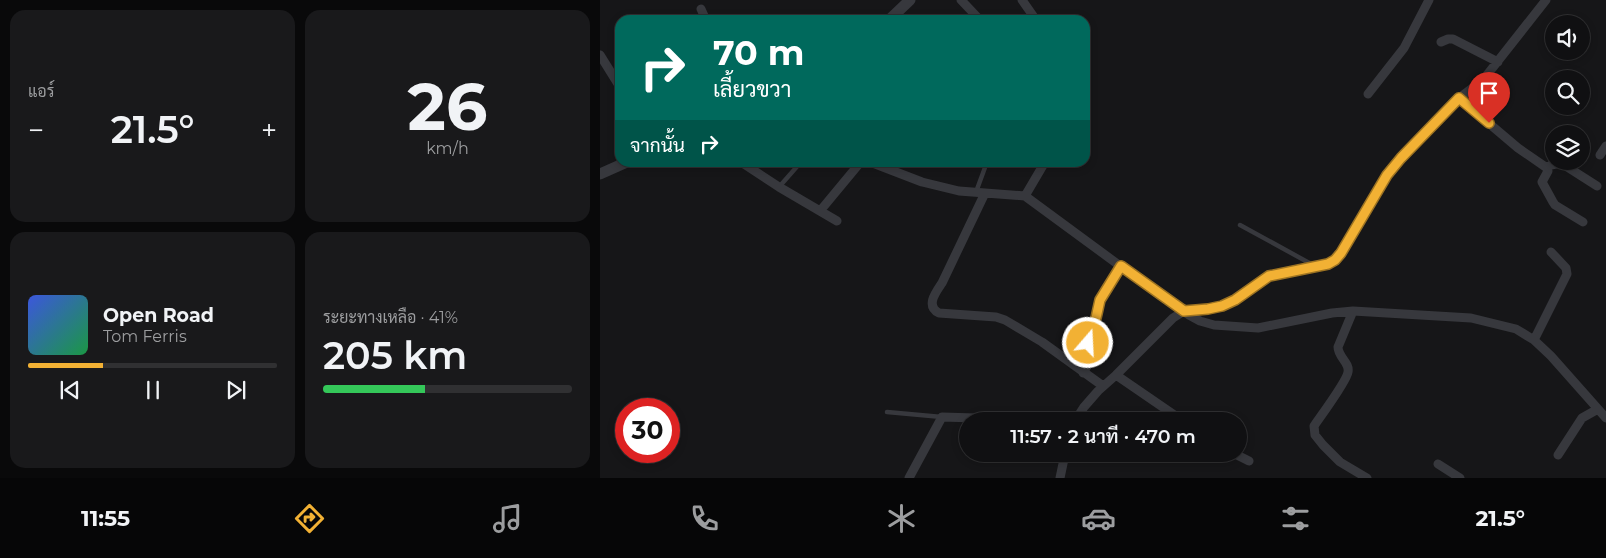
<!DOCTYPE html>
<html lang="th">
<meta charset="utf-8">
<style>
:root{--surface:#101012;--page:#19191b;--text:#f1f3f6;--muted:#9c9d9f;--line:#303032;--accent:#f2b134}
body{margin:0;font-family:Montserrat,Sarabun,sans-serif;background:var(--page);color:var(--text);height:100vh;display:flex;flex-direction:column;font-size:19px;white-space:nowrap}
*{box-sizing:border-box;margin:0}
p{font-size:16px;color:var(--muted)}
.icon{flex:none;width:28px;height:28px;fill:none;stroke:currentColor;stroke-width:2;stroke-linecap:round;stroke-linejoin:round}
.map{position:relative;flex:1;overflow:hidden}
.side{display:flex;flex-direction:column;gap:10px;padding:10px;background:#09090a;width:600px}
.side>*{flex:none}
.banner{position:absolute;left:15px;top:15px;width:475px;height:152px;border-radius:15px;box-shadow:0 2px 8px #0003,0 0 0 1px var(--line);background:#00695c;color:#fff;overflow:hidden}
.fabs{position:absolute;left:945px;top:15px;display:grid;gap:10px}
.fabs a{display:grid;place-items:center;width:45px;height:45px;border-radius:50%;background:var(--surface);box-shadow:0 2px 8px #0003,0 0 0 1px var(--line);font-size:25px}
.speed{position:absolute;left:15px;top:398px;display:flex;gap:10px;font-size:25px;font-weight:700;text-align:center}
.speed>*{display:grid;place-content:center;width:65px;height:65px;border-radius:50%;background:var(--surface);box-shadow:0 2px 8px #0003,0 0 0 1px var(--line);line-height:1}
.speed .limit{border:8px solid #d22;background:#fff;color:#111}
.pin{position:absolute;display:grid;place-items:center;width:42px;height:42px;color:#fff;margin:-51px -21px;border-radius:50% 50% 50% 0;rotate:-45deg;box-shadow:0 0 5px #0007}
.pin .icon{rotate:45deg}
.me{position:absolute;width:55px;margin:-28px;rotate:19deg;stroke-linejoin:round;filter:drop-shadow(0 0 4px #0008)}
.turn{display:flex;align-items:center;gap:18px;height:105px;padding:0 15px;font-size:22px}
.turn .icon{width:65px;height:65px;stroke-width:2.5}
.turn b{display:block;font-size:35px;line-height:42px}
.then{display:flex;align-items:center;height:48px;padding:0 15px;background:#0003;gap:10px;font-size:19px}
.big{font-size:38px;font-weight:600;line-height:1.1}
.side .tile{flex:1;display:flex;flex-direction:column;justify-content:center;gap:8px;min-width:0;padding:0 18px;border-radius:15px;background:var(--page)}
.side .dial{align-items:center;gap:0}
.dial b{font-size:65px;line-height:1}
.song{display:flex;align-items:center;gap:15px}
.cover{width:60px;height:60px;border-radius:8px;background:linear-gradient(135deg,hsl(230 70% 55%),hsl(140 70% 35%))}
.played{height:5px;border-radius:2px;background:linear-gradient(90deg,var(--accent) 30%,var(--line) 30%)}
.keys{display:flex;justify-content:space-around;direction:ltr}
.heat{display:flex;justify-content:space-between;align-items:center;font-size:28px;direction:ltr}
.charge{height:8px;border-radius:4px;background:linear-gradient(90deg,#34c759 41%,var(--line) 0)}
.side .tiles{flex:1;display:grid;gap:10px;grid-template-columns:repeat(2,1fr)}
.trip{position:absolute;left:359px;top:412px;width:288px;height:50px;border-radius:25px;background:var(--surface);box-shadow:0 2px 8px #0003,0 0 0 1px var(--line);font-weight:600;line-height:50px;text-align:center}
.tab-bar{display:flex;height:80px;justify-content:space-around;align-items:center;background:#060607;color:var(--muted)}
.tab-bar .icon{width:35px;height:35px}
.tab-bar .current{color:var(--accent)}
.tab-bar b{font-size:22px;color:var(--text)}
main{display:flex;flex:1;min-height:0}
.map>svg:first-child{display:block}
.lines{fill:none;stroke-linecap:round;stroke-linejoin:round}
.service{stroke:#37383d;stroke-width:4.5}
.minor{stroke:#37383d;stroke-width:9}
.tertiary{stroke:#37383d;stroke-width:11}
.route-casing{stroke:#9d7322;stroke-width:12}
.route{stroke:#f2b134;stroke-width:9}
</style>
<main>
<section class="side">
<div class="tiles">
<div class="tile"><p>แอร์</p>
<div class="heat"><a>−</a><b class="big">21.5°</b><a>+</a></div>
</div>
<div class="tile dial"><b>26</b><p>km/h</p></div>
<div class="tile">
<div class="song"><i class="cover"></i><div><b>Open Road</b><p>Tom Ferris</p></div></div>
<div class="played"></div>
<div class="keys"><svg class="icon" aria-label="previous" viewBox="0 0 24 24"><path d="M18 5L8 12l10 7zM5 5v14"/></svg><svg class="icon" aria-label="pause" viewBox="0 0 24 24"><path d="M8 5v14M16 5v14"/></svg><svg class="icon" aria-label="next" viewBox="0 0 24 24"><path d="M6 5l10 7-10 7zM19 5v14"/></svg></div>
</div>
<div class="tile"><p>ระยะทางเหลือ · 41%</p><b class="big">205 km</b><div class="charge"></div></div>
</div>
</section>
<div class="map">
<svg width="1006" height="478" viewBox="0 0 1006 478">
<rect width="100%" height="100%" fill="#161618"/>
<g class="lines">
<!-- service -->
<path class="service" d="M27,18L28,20
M179,187L201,162
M376,192L387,162
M640,225L713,265
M287,412L342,417"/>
<!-- minor -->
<path class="minor" d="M361,0L380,20
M422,0L436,20
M101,9L106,20
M841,42L848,39H853L898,62
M0,55L20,87
M768,94L804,48L829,0
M859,98L918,148L947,168L948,171L942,182L953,202L955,205L983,222
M1000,155L1006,146
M141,162L179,187L237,221
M270,162L322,182L359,191L425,196L561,296L589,315L600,321L614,325L658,328L732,313L753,311L871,318L916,329L934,340L951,356L1006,418
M947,168L951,165L961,163L997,186
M385,193L342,283C336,292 325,306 339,313L396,317L405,320L442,342L503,386
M425,196L445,162
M220,211L259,164
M753,311L738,347C738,357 750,363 748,372C747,381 720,417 714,426L715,435L723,445L740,462L767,478
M934,340L967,274L966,268L951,252
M483,373L495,353L494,348L486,340L496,318L500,300L521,266
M516,375L583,421
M475,421L484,407L498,391L516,375L573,318L584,311L608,309L622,306L635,300L669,276L728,264L735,260L741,253L787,175L801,158L859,98L883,80L946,0
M635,454L649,461
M958,455L982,418L998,409
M838,464L860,478
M309,478L342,417L475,421
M460,478L465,454"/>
<!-- tertiary -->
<path class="tertiary" d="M289,20L310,0
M0,174L27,162"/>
</g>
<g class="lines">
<!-- route casing -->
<g class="route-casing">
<path id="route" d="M488,343L487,337L496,318L500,300L521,266L584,311L608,309L622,306L635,300L669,276L728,264L735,260L741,253L787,175L801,158L859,98L889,123"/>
</g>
<!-- route -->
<use href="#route" class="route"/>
</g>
</svg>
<div class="fabs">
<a><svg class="icon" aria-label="sound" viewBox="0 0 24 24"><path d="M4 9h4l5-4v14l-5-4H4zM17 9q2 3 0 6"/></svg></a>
<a><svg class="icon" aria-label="search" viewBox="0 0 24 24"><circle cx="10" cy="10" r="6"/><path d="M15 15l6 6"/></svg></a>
<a><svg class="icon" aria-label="layers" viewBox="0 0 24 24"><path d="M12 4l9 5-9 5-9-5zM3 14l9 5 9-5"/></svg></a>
</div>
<div class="speed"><div class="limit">30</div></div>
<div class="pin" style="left:889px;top:123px;background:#d93025"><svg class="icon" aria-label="arrive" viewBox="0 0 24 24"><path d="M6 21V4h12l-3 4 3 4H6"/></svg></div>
<svg class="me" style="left:488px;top:343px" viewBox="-20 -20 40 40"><circle r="17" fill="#f2b134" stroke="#fff" stroke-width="3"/><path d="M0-11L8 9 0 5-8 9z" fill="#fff"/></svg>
<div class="trip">11:57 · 2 นาที · 470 m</div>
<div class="banner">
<div class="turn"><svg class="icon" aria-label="right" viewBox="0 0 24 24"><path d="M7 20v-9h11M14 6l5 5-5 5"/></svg><div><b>70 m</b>เลี้ยวขวา</div></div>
<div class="then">จากนั้น<svg class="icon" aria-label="right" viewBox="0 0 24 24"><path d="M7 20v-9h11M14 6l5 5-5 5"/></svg></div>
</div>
</div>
</main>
<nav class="tab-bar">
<b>11:55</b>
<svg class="icon current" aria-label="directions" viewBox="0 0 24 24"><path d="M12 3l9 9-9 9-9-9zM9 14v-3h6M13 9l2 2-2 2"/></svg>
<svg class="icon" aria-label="music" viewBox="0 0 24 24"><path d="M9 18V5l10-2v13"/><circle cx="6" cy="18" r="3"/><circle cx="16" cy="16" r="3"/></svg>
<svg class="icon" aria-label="phone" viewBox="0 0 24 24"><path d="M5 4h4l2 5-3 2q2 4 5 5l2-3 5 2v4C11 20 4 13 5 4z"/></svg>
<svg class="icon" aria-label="climate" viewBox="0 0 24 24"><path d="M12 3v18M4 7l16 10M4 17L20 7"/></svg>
<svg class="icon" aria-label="car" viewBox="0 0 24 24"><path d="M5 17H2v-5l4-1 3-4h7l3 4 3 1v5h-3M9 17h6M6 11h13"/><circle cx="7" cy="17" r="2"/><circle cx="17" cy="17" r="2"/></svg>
<svg class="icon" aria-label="filters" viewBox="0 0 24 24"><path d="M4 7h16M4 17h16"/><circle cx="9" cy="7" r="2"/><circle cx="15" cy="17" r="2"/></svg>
<b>21.5°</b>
</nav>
